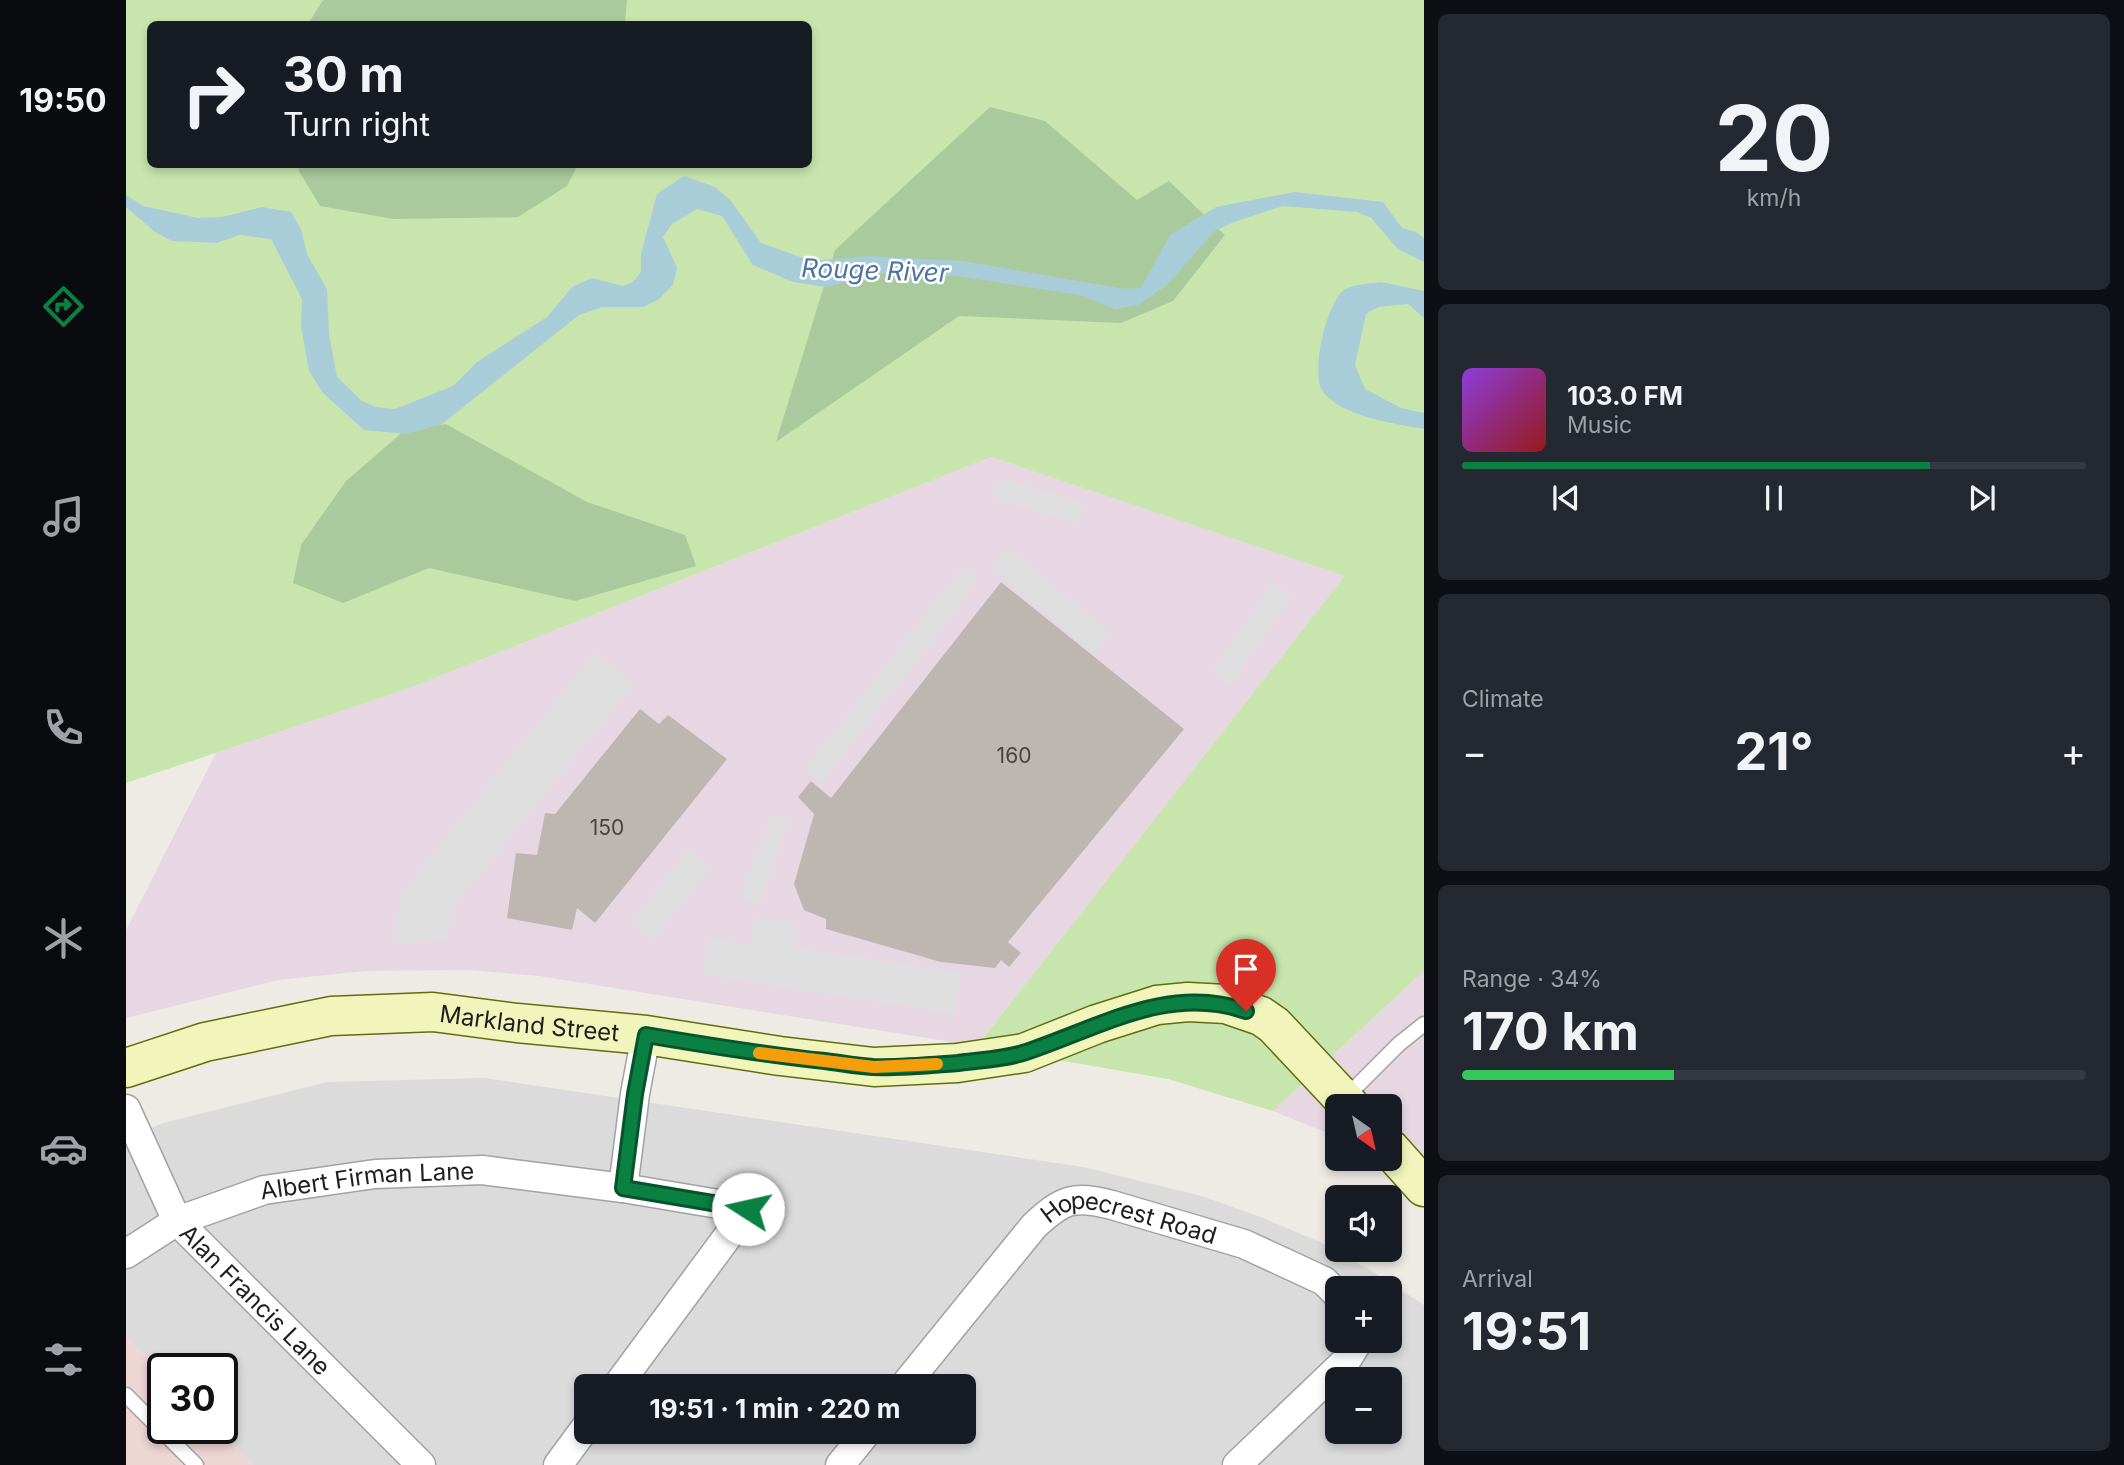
<!DOCTYPE html>
<meta charset="utf-8">
<style>
:root{--surface:#171b24;--page:#242831;--text:#f1f3f6;--muted:#9ea1a6;--line:#363941;--accent:#0b8043}
body{margin:0;font-family:Inter,sans-serif;background:var(--page);color:var(--text);height:100vh;display:flex;flex-direction:column;font-size:26px;white-space:nowrap}
*{box-sizing:border-box;margin:0}
p{font-size:23px;color:var(--muted)}
.icon{flex:none;width:38px;height:38px;fill:none;stroke:currentColor;stroke-width:2;stroke-linecap:round;stroke-linejoin:round}
.map{position:relative;flex:1;overflow:hidden}
.details{display:flex;flex-direction:column;gap:14px;padding:14px;background:#0d0f14;width:700px}
.details>*{flex:none}
.banner{position:absolute;left:21px;top:21px;width:665px;height:147px;border-radius:10px;box-shadow:0 4px 10px #0003;background:#171b24;color:var(--text);overflow:hidden}
.needle{width:46px;rotate:146deg}
.fabs{position:absolute;left:1199px;top:1094px;display:grid;gap:14px}
.fabs a{display:grid;place-items:center;width:77px;height:77px;border-radius:10px;background:var(--surface);box-shadow:0 4px 10px #0003;font-size:35px}
.speed{position:absolute;left:21px;top:1353px;display:flex;gap:14px;font-size:35px;font-weight:700;text-align:center}
.speed>*{display:grid;place-content:center;width:91px;height:91px;border-radius:50%;background:var(--surface);box-shadow:0 4px 10px #0003;line-height:1}
.speed .limit{border:4px solid #111;border-radius:10px;background:#fff;color:#111}
.pin{position:absolute;display:grid;place-items:center;width:60px;height:60px;color:#fff;margin:-72px -30px;border-radius:50% 50% 50% 0;rotate:-45deg;box-shadow:0 0 7px #0007}
.pin .icon{rotate:45deg}
.me{position:absolute;width:77px;margin:-38px;rotate:280deg;stroke-linejoin:round;filter:drop-shadow(0 0 5px #0008)}
.turn{display:flex;align-items:center;gap:24px;height:147px;padding:0 21px;font-size:32px}
.turn .icon{width:91px;height:91px;stroke-width:2.5}
.turn b{display:block;font-size:49px;line-height:60px}
.big{font-size:52px;font-weight:700;line-height:1.1}
.details .tile{flex:1;display:flex;flex-direction:column;justify-content:center;gap:10px;min-width:0;padding:0 24px;border-radius:10px;background:var(--page)}
.details .dial{align-items:center;gap:0}
.dial b{font-size:91px;line-height:1}
.song{display:flex;align-items:center;gap:21px}
.cover{width:84px;height:84px;border-radius:10px;background:linear-gradient(135deg,hsl(270 70% 55%),hsl(0 70% 35%))}
.played{height:7px;border-radius:4px;background:linear-gradient(90deg,var(--accent) 75%,var(--line) 75%)}
.keys{display:flex;justify-content:space-around;direction:ltr}
.heat{display:flex;justify-content:space-between;align-items:center;font-size:38px;direction:ltr}
.charge{height:10px;border-radius:5px;background:linear-gradient(90deg,#34c759 34%,var(--line) 0)}
.trip{position:absolute;left:448px;top:1374px;width:402px;height:70px;border-radius:10px;background:var(--surface);box-shadow:0 4px 10px #0003;font-weight:700;line-height:70px;text-align:center}
main{display:flex;flex:1;min-height:0}
.tabs{display:flex;flex-direction:column;width:126px;justify-content:space-around;align-items:center;background:#090b0e;color:var(--muted)}
.tabs .icon{width:49px;height:49px}
.tabs .active{color:var(--accent)}
.tabs b{font-size:32px;color:var(--text)}
.map>svg:first-child{display:block}
.residential{fill:#dcdbdb;fill-rule:evenodd}
.commercial{fill:#eed6d5}
.industrial{fill:#e7d7e3}
.grass{fill:#c8e5ae;fill-rule:evenodd}
.forest{fill:#a9ca9c}
.parking{fill:#dedede}
.water{fill:#a8cdd9}
.building{fill:#beb7b1}
.lines{fill:none;stroke-linecap:round;stroke-linejoin:round}
.lane-casing{stroke:#a2a2a2;stroke-width:17}
.street-casing{stroke:#a2a2a2;stroke-width:31}
.secondary-casing{stroke:#606d0d;stroke-width:41}
.lane{stroke:#fff;stroke-width:14}
.street{stroke:#fff;stroke-width:28}
.secondary{stroke:#f1f5bc;stroke-width:38}
.route-casing{stroke:#07532c;stroke-width:18}
.route{stroke:#0b8043;stroke-width:12}
.slow{stroke:#f59e0b;stroke-width:12}
.labels{text-anchor:middle;dominant-baseline:central;stroke-width:5;stroke-linejoin:round;paint-order:stroke}
.number-label{font-size:21px;fill:#464443}
.street-label{font-size:24px;fill:#1e1e1e;stroke:#fff}
.water-label{font-size:26px;font-style:italic;fill:#4e759f;stroke:#fff}
</style>
<main>
<nav class="tabs">
<b>19:50</b>
<svg class="icon active" aria-label="directions" viewBox="0 0 24 24"><path d="M12 3l9 9-9 9-9-9zM9 14v-3h6M13 9l2 2-2 2"/></svg>
<svg class="icon" aria-label="music" viewBox="0 0 24 24"><path d="M9 18V5l10-2v13"/><circle cx="6" cy="18" r="3"/><circle cx="16" cy="16" r="3"/></svg>
<svg class="icon" aria-label="phone" viewBox="0 0 24 24"><path d="M5 4h4l2 5-3 2q2 4 5 5l2-3 5 2v4C11 20 4 13 5 4z"/></svg>
<svg class="icon" aria-label="climate" viewBox="0 0 24 24"><path d="M12 3v18M4 7l16 10M4 17L20 7"/></svg>
<svg class="icon" aria-label="car" viewBox="0 0 24 24"><path d="M5 17H2v-5l4-1 3-4h7l3 4 3 1v5h-3M9 17h6M6 11h13"/><circle cx="7" cy="17" r="2"/><circle cx="17" cy="17" r="2"/></svg>
<svg class="icon" aria-label="filters" viewBox="0 0 24 24"><path d="M4 7h16M4 17h16"/><circle cx="9" cy="7" r="2"/><circle cx="15" cy="17" r="2"/></svg>
</nav>
<div class="map">
<svg width="1298" height="1465" viewBox="0 0 1298 1465">
<rect width="100%" height="100%" fill="#eeebe5"/>
<!-- residential -->
<path class="residential" d="M358,1078L957,1167L1076,1196L1137,1218L1194,1242L1244,1270L1298,1305V1465H127L90,1428H96V1368H37V1374L0,1337V1139L37,1123L201,1082ZM1211,1288H1264V1340H1211ZM1211,1379H1264V1432H1211ZM460,1386H838V1432H460Z"/>
<!-- commercial -->
<path class="commercial" d="M0,1337L37,1374V1428H90L127,1465H0Z"/>
<!-- industrial -->
<path class="industrial" d="M865,457L1220,576L851,1046L413,976L340,970L239,971L152,980L0,1018V930L90,753L278,690Z
M1298,971V1183L1264,1158V1106H1211V1137L1147,1111Z"/>
<!-- grass -->
<path class="grass" d="M0,0H1298V971L1147,1111L1042,1079L851,1046L1219,576L865,457L278,690L0,783ZM24,24H682V164H24Z"/>
<!-- forest -->
<path class="forest" d="M197,0H501L499,24H182Z
M864,107L919,121L1011,200L1043,181L1099,235L1047,301L995,323L833,316L650,442L709,250Z
M172,165V164L452,165L441,186L392,217L267,219L194,206L173,171Z
M320,424L461,502L559,535L570,566L449,601L303,568L217,603L167,583L175,545L220,481L279,430Z"/>
<!-- parking -->
<path class="parking" d="M873,477L959,503L952,524L867,499Z
M882,548L985,634L968,654L865,568Z
M836,567L853,580L696,783L679,769Z
M1147,583L1166,596L1104,686L1085,673Z
M470,652L508,684L332,901L326,913L321,940L269,945L273,899L306,855Z
M645,814L663,820L634,904L615,898Z
M562,849L585,867L527,940L504,923Z
M629,917L672,924L669,947L836,973L829,1014L577,975L583,938L624,944Z"/>
<!-- water -->
<path class="water" d="M558,176L589,187L605,201L635,243L685,261L742,256L837,261L999,289L1015,288L1044,235L1090,207L1169,192L1257,202L1276,228L1290,232L1298,238V262L1272,249L1245,218L1231,212L1157,206L1108,222L1089,231L1041,285L1012,305L989,309L954,295L830,276L756,274L700,287L667,282L627,265L596,216L571,209L546,224L537,237L551,268L547,285L532,300L517,307H476L453,315L316,424L281,434L238,430L197,393L183,371L175,326L176,299L145,239L114,235L90,243L46,241L29,232L0,207V195L17,206L72,218L96,217L136,207L165,212L175,229L181,254L201,289L203,334L211,377L236,401L250,407L269,409L327,386L351,362L421,317L446,287L466,278L497,286L507,282L515,272V254L531,194Z
M1255,282L1298,291V318L1282,304L1252,307L1240,314L1229,365L1239,389L1275,408L1298,413V429C1270,424 1215,416 1197,392C1184,374 1200,304 1218,290C1227,284 1244,284 1255,282Z"/>
<!-- building -->
<path class="building" d="M875,582L1058,729L882,942L895,953L883,967L875,960L869,968L815,962L700,929V919L678,910L668,884L688,814L672,797L685,781L705,798Z
M514,709L533,724L542,715L601,759L469,923L451,908L446,930L381,918L390,853L411,855L419,813L429,814Z"/>
<g class="lines">
<!-- lane casing -->
<g class="lane-casing">
<path id="lane" d="M1218,1099L1273,1044L1298,1024
M0,1395L70,1465"/>
</g>
<!-- street casing -->
<g class="street-casing">
<g id="street">
<path id="s1" d="M0,1109L51,1221L295,1465"/>
<path d="M497,1188L509,1094L520,1035"/>
<path id="s2" d="M0,1254L51,1221L138,1190L249,1174L356,1170L497,1188L622,1209L491,1386"/>
<path id="s3" d="M778,1386L908,1226C937,1199 947,1195 986,1205L1118,1244L1198,1281L1211,1294"/>
<path d="M432,1465L460,1427"/>
<path d="M714,1465L741,1432"/>
<path d="M1111,1465L1220,1361L1233,1340"/>
</g>
</g>
<!-- secondary casing -->
<g class="secondary-casing">
<g id="secondary">
<path id="s4" d="M0,1068L79,1042L205,1016L307,1012L391,1023L520,1035L654,1056L748,1067L831,1063L898,1053L971,1024L1031,1005L1062,1002L1100,1004L1135,1016L1148,1025L1224,1106"/>
<path d="M1264,1149L1298,1187"/>
</g>
</g>
<!-- lane -->
<use href="#lane" class="lane"/>
<!-- street -->
<use href="#street" class="street"/>
<!-- secondary -->
<use href="#secondary" class="secondary"/>
</g>
<g class="lines">
<!-- route casing -->
<g class="route-casing">
<path id="route" d="M622,1209L497,1188L509,1094L520,1035C579,1045 639,1055 699,1061C715,1063 731,1066 747,1067C774,1068 805,1065 832,1063C853,1060 881,1059 900,1052C973,1028 1041,984 1120,1011"/>
</g>
<!-- route -->
<use href="#route" class="route"/>
<!-- slow -->
<path class="slow" d="M633,1053L748,1067L811,1064"/>
</g>
<g class="labels">
<!-- number labels -->
<g class="number-label">
<text x="888" y="755">160</text>
<text x="481" y="827">150</text>
</g>
<!-- street labels -->
<g class="street-label">
<text stroke="none"><textPath href="#s4" startOffset="411">Markland Street</textPath></text>
<text stroke="none"><textPath href="#s2" startOffset="257">Albert Firman Lane</textPath></text>
<text stroke="none"><textPath href="#s3" startOffset="310">Hopecrest Road</textPath></text>
<text stroke="none"><textPath href="#s1" startOffset="234">Alan Francis Lane</textPath></text>
</g>
<!-- water labels -->
<g class="water-label">
<text transform="translate(749 270) rotate(2)">Rouge River</text>
</g>
</g>
</svg>
<div class="fabs">
<a><svg class="needle" viewBox="-14 -14 28 28"><path d="M0-13l5 13h-10z" fill="#e53935"/><path d="M0 13l5-13h-10z" fill="#9ea1a6"/></svg></a>
<a><svg class="icon" aria-label="sound" viewBox="0 0 24 24"><path d="M4 9h4l5-4v14l-5-4H4zM17 9q2 3 0 6"/></svg></a>
<a>+</a>
<a>−</a>
</div>
<div class="speed"><div class="limit">30</div></div>
<div class="pin" style="left:1120px;top:1011px;background:#d93025"><svg class="icon" aria-label="arrive" viewBox="0 0 24 24"><path d="M6 21V4h12l-3 4 3 4H6"/></svg></div>
<svg class="me" style="left:622px;top:1209px" viewBox="-20 -20 40 40"><circle r="19" fill="#fff"/><path d="M0-13L10 11 0 6-10 11z" fill="#0b8043"/></svg>
<div class="trip">19:51 · 1 min · 220 m</div>
<div class="banner">
<div class="turn"><svg class="icon" aria-label="right" viewBox="0 0 24 24"><path d="M7 20v-9h11M14 6l5 5-5 5"/></svg><div><b>30 m</b>Turn right</div></div>
</div>
</div>
<section class="details">
<div class="tile dial"><b>20</b><p>km/h</p></div>
<div class="tile">
<div class="song"><i class="cover"></i><div><b>103.0 FM</b><p>Music</p></div></div>
<div class="played"></div>
<div class="keys"><svg class="icon" aria-label="previous" viewBox="0 0 24 24"><path d="M18 5L8 12l10 7zM5 5v14"/></svg><svg class="icon" aria-label="pause" viewBox="0 0 24 24"><path d="M8 5v14M16 5v14"/></svg><svg class="icon" aria-label="next" viewBox="0 0 24 24"><path d="M6 5l10 7-10 7zM19 5v14"/></svg></div>
</div>
<div class="tile"><p>Climate</p>
<div class="heat"><a>−</a><b class="big">21°</b><a>+</a></div>
</div>
<div class="tile"><p>Range · 34%</p><b class="big">170 km</b><div class="charge"></div></div>
<div class="tile"><p>Arrival</p><b class="big">19:51</b></div>
</section>
</main>
